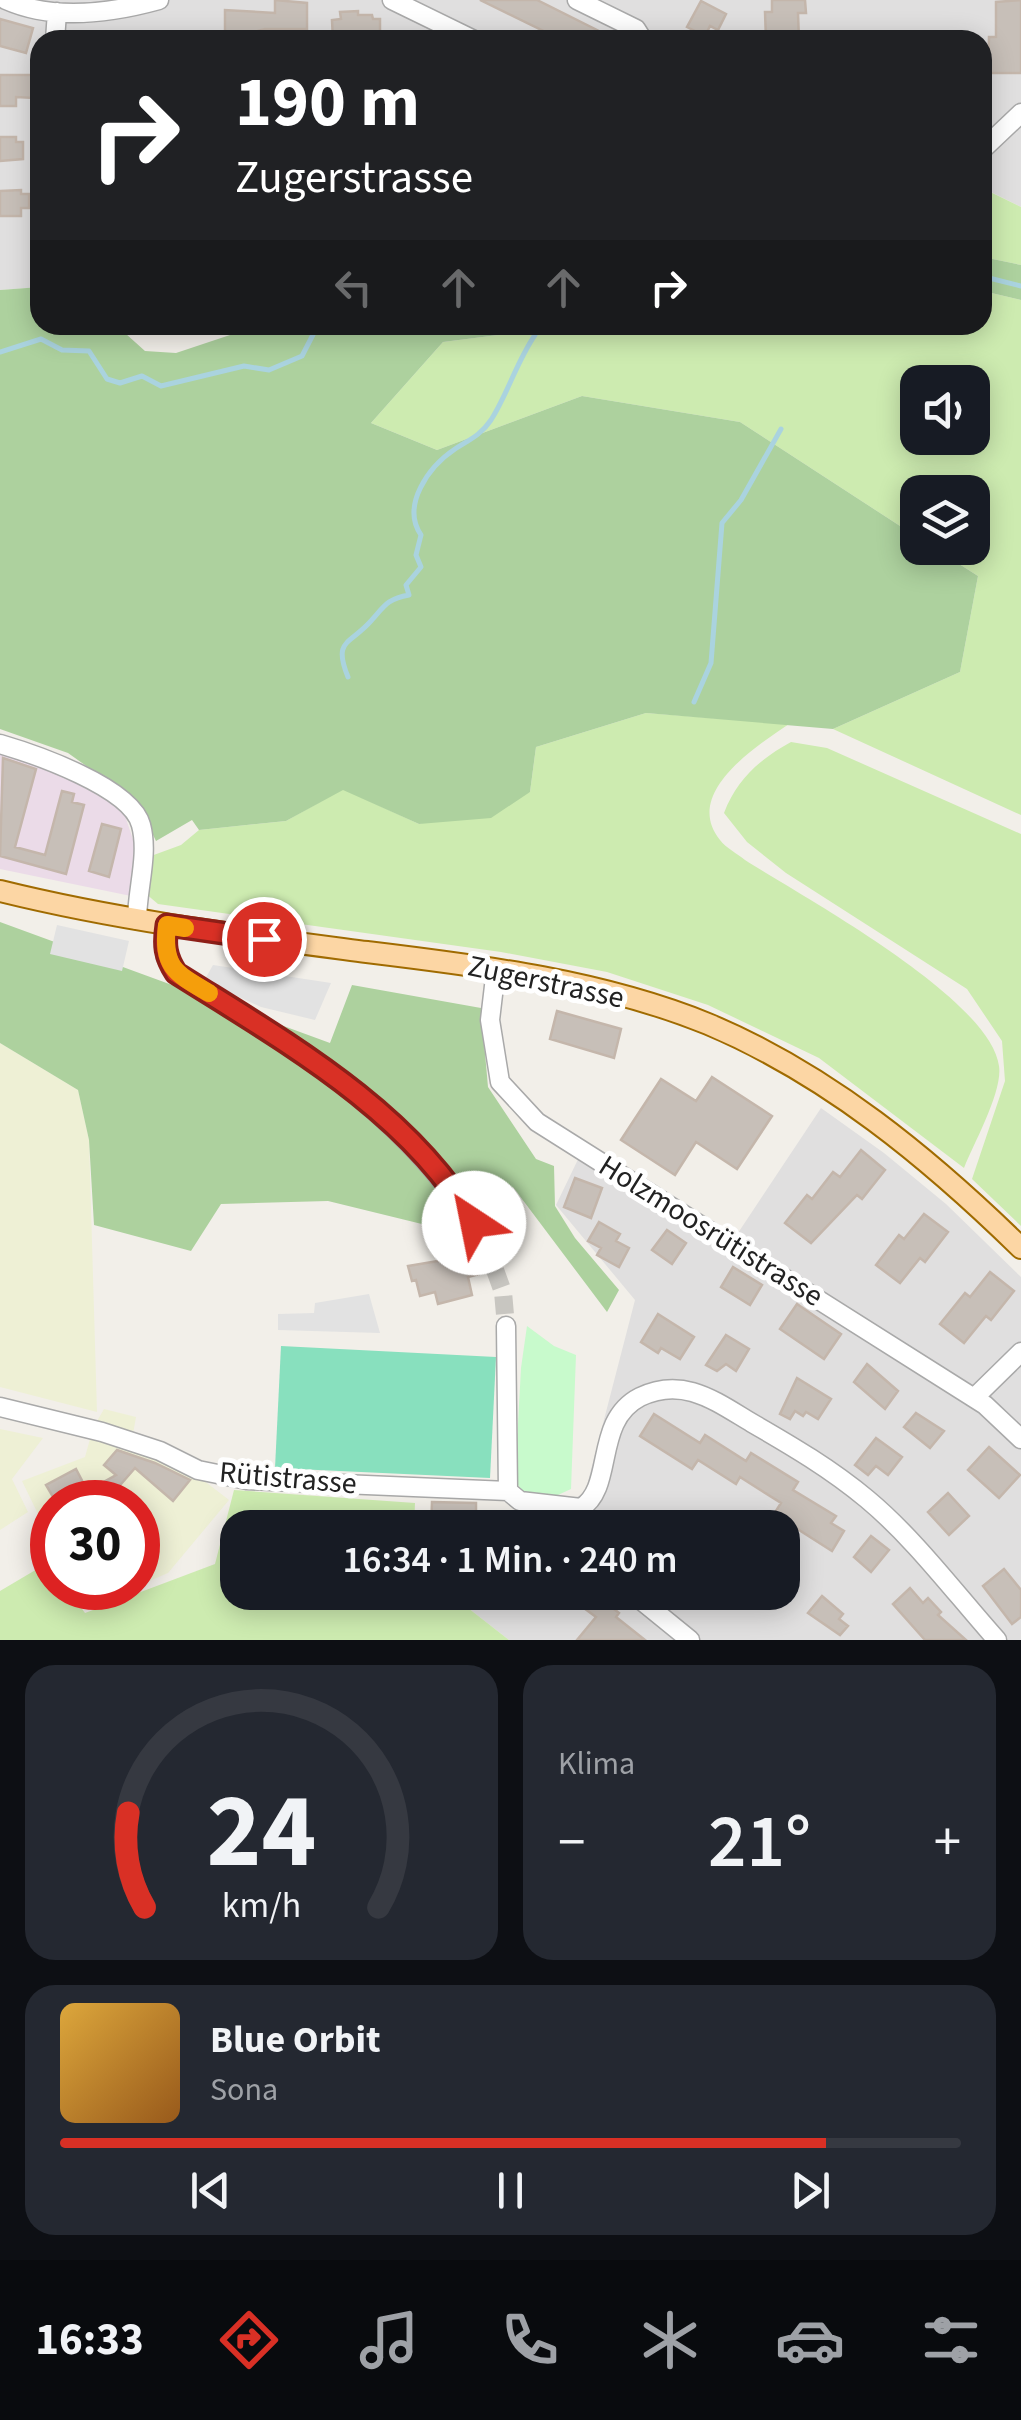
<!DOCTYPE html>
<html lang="de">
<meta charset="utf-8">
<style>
:root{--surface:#171b24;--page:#242831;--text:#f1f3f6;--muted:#9ea1a6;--line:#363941;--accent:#d93025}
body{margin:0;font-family:"Source Sans 3",sans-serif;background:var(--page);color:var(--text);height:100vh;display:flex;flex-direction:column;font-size:38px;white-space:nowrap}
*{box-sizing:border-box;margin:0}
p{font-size:32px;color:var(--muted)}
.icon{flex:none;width:55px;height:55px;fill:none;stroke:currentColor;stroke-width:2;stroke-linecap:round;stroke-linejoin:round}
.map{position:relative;height:1640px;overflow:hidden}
.drawer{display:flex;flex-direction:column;gap:25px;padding:25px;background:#0d0f14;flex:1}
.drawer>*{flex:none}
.guide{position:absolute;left:30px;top:30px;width:962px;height:305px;border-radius:30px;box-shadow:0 5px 25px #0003;background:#202124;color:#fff;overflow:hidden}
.fabs{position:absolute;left:900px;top:365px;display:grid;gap:20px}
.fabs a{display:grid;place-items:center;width:90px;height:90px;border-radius:20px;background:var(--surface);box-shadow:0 5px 25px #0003;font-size:50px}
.speed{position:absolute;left:30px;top:1480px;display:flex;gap:20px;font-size:50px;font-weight:700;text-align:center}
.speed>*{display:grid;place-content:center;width:130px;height:130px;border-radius:50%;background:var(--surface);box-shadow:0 5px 25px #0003;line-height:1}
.speed .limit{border:15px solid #d22;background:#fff;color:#111}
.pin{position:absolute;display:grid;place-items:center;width:85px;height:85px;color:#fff;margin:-42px;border:5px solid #fff;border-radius:50%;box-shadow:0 2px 10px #0007}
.me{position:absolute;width:110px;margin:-55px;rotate:326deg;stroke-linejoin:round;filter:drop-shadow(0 0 8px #0008)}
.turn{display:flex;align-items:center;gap:35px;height:210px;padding:0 40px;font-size:45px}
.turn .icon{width:130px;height:130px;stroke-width:2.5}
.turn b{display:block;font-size:70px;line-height:85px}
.lanes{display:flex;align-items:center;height:95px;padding:0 40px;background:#0003;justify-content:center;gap:50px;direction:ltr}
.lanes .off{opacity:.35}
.big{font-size:75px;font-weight:600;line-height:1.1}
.drawer .tile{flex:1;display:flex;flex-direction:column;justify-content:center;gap:15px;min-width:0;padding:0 35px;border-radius:30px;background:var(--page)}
.drawer .dial{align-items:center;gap:0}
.dial svg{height:260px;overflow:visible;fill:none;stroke:var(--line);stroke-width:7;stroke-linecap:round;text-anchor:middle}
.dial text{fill:var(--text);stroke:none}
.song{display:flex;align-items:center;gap:30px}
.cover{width:120px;height:120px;border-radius:15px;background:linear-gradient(135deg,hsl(40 70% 55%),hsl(30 70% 35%))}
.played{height:10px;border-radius:5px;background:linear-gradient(90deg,var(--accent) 85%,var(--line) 85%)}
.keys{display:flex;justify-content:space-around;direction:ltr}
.heat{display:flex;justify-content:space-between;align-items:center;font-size:55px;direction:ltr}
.drawer .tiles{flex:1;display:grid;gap:25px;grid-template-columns:1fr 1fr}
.tile:last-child{grid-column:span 2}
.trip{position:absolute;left:220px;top:1510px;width:580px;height:100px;border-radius:30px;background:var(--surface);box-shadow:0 5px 25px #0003;font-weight:600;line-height:100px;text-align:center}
.dock{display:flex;height:160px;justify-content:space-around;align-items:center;background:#090b0e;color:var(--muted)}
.dock .icon{width:70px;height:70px}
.dock .current{color:var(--accent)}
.dock b{font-size:45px;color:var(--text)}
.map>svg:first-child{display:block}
.residential{fill:#e0dfdf}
.industrial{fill:#ebdbe8}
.farmland{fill:#eef0d5}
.grass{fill:#cdebb0;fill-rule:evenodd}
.forest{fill:#add19e}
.park{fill:#c8facc}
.pitch{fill:#88e0be}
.parking{fill:#e2e2e2}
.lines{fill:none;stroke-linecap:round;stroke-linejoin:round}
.stream{stroke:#aad3df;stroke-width:5}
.building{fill:#c7bfb8;stroke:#c4b6ab;stroke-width:2.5}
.minor-tunnel{stroke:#c8c6c1;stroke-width:18;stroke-dasharray:18 9;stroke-linecap:butt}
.minor-casing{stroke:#a9a9a9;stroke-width:21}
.major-casing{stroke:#a06b00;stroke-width:24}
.minor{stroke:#fff;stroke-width:18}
.major{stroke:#fcd6a4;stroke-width:20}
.route-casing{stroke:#8d1f18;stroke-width:25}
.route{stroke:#d93025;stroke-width:18}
.slow{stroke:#f59e0b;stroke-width:18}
.labels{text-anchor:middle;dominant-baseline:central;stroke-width:10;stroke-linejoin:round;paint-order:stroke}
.street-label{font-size:30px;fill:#222;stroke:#fff}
</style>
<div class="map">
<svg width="1021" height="1640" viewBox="0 0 1021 1640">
<rect width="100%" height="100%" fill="#f2efe9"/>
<!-- residential -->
<path class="residential" d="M0,0H1021V207L983,188L982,40H40V287L0,290Z
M821,1108L884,1153L946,1204L1021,1277V1640H509L454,1597L457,1592H782V1528L513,1527L585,1493L635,1300L556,1205L583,1149L734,1239Z"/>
<!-- industrial -->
<path class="industrial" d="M0,752L44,764L123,810L137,851L131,896L0,869Z"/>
<!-- farmland -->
<path class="farmland" d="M0,1043L78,1090L89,1140L97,1412L0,1387Z
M104,1409L136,1417L133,1434L194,1473L229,1500L168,1573L138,1586V1502H52V1558L40,1540L38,1514L22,1481L85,1457L93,1428Z
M0,1429L43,1438L12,1479L28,1512L0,1530Z"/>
<!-- grass -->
<path class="grass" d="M982,188L1021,207V265L983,257Z
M983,291L1021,300V815L833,729L960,672L978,576L934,548H972V492H918L917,537L740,422L582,396L437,450L371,423L443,342L577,325H982ZM918,382H972V438H918Z
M646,713L789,724C757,746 682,793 720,840C726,848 738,854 745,860C803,897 990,998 999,1066C1003,1091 974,1143 964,1168L819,1058L708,1005L607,972L501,952L158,904L145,893L151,856L181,845L199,830L286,821L343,789L419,824L530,792L536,747Z
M791,742L827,748L1021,834V1226L972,1179L1005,1081L1002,1041L967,989L786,873L747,842L724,813C737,779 760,759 791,742Z
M234,1490L415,1503L414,1527L238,1528V1592L457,1593L454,1597L509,1640H0V1591L49,1562L52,1588H67L85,1613L215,1564Z"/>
<!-- forest -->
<path class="forest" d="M983,257L1021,265V300L983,291Z
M40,287V325H116L145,351L176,353L248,329L251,325H577L443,342L371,423L437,450L582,396L740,422L917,537L918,548H934L978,576L960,672L833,729L646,713L536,747L530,792L491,818L419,824L343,790L286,821L199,830L192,820L156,841L137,802L68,753L0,729V290Z
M0,922L330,1043L352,985L481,1008L488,1087L536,1159L554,1166L555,1206L575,1238L619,1290L607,1312L513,1187L494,1203L430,1226L328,1201L221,1204L191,1251L94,1225L89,1140L78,1090L0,1043Z"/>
<!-- park -->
<path class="park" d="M527,1326L554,1346L576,1355L571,1489L547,1500L522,1491L515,1480L521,1368Z"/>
<!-- pitch -->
<path class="pitch" d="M281,1346L496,1357L490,1478L275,1468Z"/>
<!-- parking -->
<path class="parking" d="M57,925L129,941L122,971L50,954Z
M213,965L331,983L315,1020L261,1007L204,981Z
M369,1294L380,1333L278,1330V1314L314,1313L315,1303Z"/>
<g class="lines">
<!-- stream -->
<path class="stream" d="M985,277L1021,286
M0,352L41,339L62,350L89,351L107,379L120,383L142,376L161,386L244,366L269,370L302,356L318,325
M348,677C333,640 349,645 370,622C384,607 386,599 409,595L406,585L421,567L416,555L421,535C401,506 428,467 455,449C469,440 481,435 491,420C508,393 517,361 535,335
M694,702L711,663L722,523L741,500L781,429"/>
</g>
<!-- building -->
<path class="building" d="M275,0L307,3V29H265L258,31V40L225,36V10L275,13Z
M480,0H537L617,40H562Z
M772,0H805L806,13H798L799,40H766L765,12H772Z
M1021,0V73H988L989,37H996V2Z
M701,1L726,14L718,30L710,26L705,36L687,27Z
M358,11V15H372L373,19H380V40H333L332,20L341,19L340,12Z
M0,19L33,28L26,53L0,46Z
M0,75H34V98L16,97V106H0Z
M0,137H16V142H23V159L0,161Z
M21,190V194H29V208H21V216H0V191Z
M3,758L36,769L15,847L45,855L62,791L74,794L72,802L84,805L66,874L0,856Z
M102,824L121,829L109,877L89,871Z
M557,1011L621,1029L614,1058L550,1039Z
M712,1077L772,1116L737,1169L696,1142L675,1175L621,1140L661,1079L696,1101Z
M861,1150L885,1170L862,1199L857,1195L811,1243L785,1223L807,1195L812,1199L833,1172L840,1177Z
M575,1178L602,1188L591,1218L564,1207Z
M924,1214L948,1232L925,1262L920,1258L900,1283L876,1265L899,1235L904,1239Z
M599,1222L620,1234L616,1241L629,1248L619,1267L597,1255L601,1248L588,1241Z
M667,1230L686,1243L672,1264L652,1250Z
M474,1255L479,1274L468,1277L472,1295L438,1304L435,1292L420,1296L416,1280L412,1281L408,1266Z
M733,1267L762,1285L750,1305L721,1287Z
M990,1272L1014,1291L991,1320L986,1316L964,1343L940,1324L965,1293L970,1297Z
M797,1304L841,1334L824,1359L780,1329Z
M658,1314L694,1337L680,1359L661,1348L658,1353L641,1342Z
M726,1335L749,1349L736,1371L726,1364L717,1371L706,1365Z
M867,1364L898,1391L885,1409L854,1382Z
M797,1378L831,1399L818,1419L806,1412L803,1416L795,1411L790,1419L780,1414Z
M916,1413L944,1431L930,1448L904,1427Z
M654,1414L700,1443L705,1435L746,1461L751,1453L798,1482L793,1490L836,1516L831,1523L844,1531L832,1551L774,1514L781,1503L740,1477L736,1484L698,1460L692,1469L640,1436Z
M876,1438L902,1457L888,1475L876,1466L868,1475L855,1465Z
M989,1447L1020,1475L999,1498L968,1470Z
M117,1450L155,1463L190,1480L173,1501L135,1468L115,1491L122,1502H86L82,1494L116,1475L104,1465Z
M76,1469L87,1490L56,1502L46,1485Z
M948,1493L969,1516L949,1535L928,1512Z
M432,1502L476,1503V1528H431Z
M871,1536L889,1550L871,1572L854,1557Z
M1004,1569L1021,1590V1617L1012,1624L983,1586Z
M910,1588L923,1603L928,1598L941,1612L938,1615L966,1640H925L893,1604Z
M541,1592H593L619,1613L616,1617L645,1640H577L596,1617L569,1597L559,1608Z
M822,1596L843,1614L839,1619L848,1626L840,1635L808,1613Z"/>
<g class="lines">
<!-- minor-tunnel -->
<path class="minor-tunnel" d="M486,1245L503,1292L506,1326"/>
<!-- minor casing -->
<g class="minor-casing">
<path id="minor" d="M6,0C53,21 112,13 159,0
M392,0L474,40
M577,0L636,29L643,40
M55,40L57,12
M982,150L1021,113
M0,744C34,754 131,787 141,825C149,855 137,889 137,920
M167,925L166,958L176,973C297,1049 413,1117 486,1245
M496,969L490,1020L500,1082L537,1122L985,1405L1021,1439
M506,1326L508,1491
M974,1398L1021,1352
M0,1407L102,1432L160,1451L198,1470L247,1480L508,1491L520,1501L581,1508
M581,1508C615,1487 593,1421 640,1397C683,1376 715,1401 752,1423C792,1446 831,1469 867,1499C915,1539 955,1593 997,1640
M575,1528L581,1508
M631,1592L690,1640"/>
</g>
<!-- major casing -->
<g class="major-casing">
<path id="major" d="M0,891C121,921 244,936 367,952C482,966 600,980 708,1024C827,1074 929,1158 1021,1248"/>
</g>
<!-- minor -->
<use href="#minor" class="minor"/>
<!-- major -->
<use href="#major" class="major"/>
</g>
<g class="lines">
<!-- route casing -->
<g class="route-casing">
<path id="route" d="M264,939L167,925C164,945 165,956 176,973C282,1040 409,1110 474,1223"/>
</g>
<!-- route -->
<use href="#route" class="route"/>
<!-- slow -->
<path class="slow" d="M185,928L167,925C162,967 175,973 209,993"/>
</g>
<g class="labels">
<!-- street labels -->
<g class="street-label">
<text transform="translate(546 982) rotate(12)">Zugerstrasse</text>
<text transform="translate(711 1231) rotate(32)">Holzmoosrütistrasse</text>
<text transform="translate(288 1478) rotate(5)">Rütistrasse</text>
</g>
</g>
</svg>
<div class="fabs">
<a><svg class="icon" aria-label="sound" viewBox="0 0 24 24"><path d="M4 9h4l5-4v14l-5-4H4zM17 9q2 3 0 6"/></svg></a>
<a><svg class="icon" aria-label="layers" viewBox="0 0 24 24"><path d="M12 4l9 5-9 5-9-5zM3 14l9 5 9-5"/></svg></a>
</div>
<div class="speed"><div class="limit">30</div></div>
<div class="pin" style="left:264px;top:939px;background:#d93025"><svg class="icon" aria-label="arrive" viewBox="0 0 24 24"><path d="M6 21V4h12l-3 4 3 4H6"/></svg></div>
<svg class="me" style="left:474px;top:1223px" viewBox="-20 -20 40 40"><circle r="19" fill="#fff"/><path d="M0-13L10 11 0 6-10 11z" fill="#d93025"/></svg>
<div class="trip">16:34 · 1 Min. · 240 m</div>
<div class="guide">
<div class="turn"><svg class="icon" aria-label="right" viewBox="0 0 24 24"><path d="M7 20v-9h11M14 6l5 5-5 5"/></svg><div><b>190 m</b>Zugerstrasse</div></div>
<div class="lanes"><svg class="icon off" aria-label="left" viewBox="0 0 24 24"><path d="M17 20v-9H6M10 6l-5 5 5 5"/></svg><svg class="icon off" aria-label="ahead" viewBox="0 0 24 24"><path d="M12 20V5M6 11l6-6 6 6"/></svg><svg class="icon off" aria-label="ahead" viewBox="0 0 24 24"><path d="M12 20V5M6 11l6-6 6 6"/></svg><svg class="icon" aria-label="right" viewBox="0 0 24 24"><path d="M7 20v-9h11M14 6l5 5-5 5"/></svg></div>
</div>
</div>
<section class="drawer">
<div class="tiles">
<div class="tile dial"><svg viewBox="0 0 100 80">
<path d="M14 69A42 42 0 1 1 86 69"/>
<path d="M14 69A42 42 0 0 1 9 40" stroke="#d93025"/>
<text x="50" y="56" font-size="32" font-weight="700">24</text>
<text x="50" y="72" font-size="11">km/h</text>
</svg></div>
<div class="tile"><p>Klima</p>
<div class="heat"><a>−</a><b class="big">21°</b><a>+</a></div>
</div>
<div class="tile">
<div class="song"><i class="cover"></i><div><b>Blue Orbit</b><p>Sona</p></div></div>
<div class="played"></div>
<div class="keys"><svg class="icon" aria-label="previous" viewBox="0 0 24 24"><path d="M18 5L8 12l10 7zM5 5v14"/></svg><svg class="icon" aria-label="pause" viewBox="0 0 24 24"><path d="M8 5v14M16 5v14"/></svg><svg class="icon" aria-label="next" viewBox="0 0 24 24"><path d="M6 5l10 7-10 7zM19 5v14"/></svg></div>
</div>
</div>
</section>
<nav class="dock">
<b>16:33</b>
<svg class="icon current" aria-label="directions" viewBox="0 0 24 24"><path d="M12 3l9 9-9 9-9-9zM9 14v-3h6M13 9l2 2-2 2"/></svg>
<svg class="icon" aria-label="music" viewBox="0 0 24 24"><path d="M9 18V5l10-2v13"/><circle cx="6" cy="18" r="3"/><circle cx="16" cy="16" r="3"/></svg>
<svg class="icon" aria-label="phone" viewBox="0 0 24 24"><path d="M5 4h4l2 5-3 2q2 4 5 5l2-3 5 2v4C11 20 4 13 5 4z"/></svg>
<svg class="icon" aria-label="climate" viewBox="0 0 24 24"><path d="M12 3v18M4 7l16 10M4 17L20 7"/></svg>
<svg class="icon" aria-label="car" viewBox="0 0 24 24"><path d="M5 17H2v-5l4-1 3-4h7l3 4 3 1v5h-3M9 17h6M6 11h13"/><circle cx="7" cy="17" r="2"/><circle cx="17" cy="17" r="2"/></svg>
<svg class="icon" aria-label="filters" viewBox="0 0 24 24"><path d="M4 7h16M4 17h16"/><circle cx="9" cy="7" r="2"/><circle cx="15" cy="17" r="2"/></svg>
</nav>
